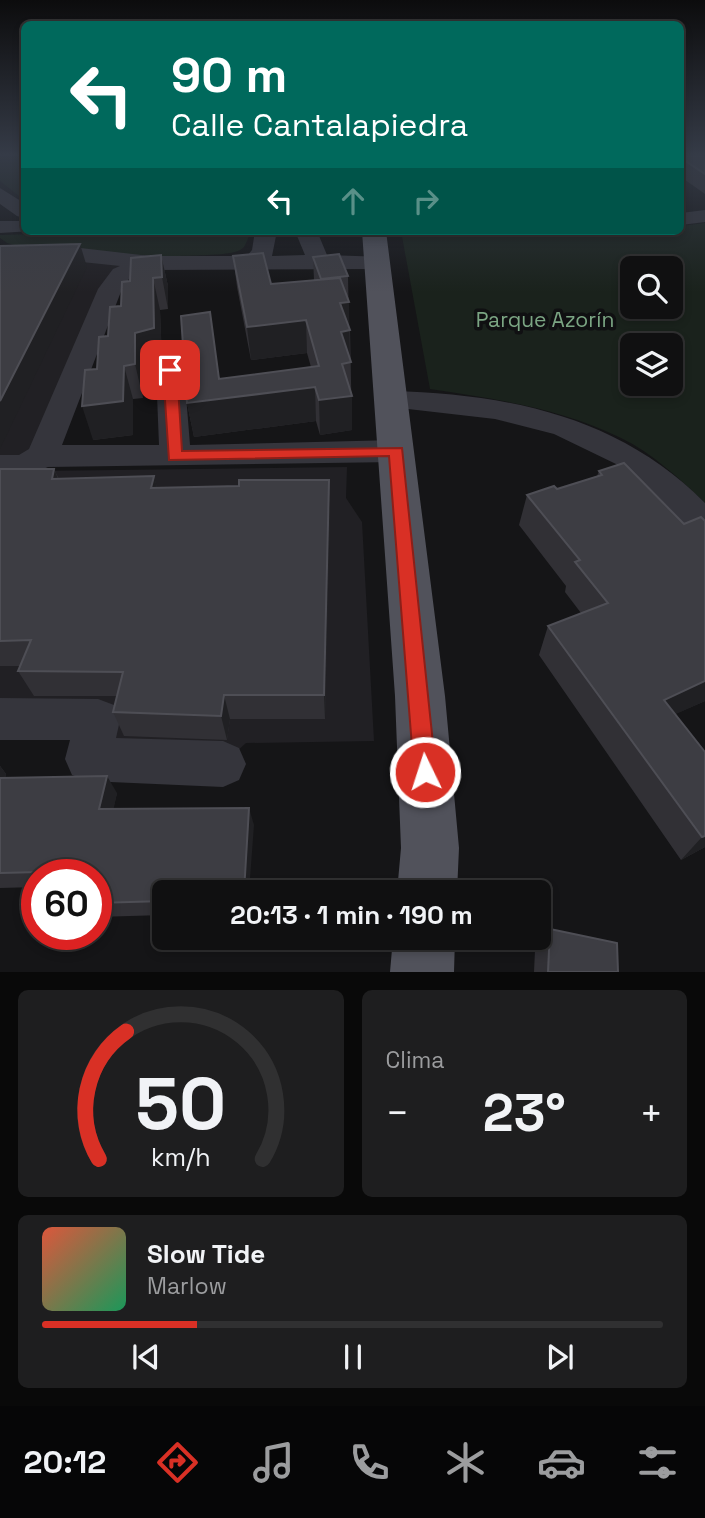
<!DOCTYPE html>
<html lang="es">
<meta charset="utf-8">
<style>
:root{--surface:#101011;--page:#1e1e1f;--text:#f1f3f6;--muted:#9c9d9f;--line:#303031;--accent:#d93025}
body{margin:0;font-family:"Space Grotesk",sans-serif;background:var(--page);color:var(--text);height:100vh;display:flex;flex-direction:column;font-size:26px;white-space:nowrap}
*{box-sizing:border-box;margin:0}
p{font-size:23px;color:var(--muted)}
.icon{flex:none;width:38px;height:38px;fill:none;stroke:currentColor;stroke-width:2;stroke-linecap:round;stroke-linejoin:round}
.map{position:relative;height:972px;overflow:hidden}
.drawer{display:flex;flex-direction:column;gap:18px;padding:18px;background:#090909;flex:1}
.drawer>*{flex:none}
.top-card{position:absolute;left:21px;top:21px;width:663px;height:214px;border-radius:10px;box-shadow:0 4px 10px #0003,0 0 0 2px var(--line);background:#00695c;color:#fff;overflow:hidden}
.controls{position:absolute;left:620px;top:256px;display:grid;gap:14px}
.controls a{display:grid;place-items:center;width:63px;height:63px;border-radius:10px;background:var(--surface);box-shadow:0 4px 10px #0003,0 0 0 2px var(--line);font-size:35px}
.speed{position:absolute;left:21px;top:859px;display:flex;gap:14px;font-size:35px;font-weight:700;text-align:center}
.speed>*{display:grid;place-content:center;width:91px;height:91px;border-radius:50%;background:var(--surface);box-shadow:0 4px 10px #0003,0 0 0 2px var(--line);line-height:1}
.speed .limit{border:10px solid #d22;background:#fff;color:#111}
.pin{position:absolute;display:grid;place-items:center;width:60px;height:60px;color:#fff;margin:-30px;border-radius:14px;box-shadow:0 4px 10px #0006}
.me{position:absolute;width:77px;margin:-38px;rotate:356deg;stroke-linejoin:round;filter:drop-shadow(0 0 5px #0008)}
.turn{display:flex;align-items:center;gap:24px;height:147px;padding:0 35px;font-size:32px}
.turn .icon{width:91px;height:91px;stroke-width:2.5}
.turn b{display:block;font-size:49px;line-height:60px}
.lanes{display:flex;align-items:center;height:66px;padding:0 35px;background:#0003;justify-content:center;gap:35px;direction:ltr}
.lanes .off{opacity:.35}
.big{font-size:52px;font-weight:700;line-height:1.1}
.drawer .widget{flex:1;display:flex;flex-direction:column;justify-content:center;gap:10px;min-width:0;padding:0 24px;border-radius:10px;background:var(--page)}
.drawer .dial{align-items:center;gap:0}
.dial svg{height:182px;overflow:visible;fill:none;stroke:var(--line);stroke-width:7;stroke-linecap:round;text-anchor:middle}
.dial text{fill:var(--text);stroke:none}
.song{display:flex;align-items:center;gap:21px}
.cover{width:84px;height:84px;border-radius:10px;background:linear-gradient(135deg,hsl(10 70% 55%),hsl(150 70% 35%))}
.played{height:7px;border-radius:4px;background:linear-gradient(90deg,var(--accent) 25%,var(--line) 25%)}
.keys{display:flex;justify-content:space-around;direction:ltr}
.heat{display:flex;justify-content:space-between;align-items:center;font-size:38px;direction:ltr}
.drawer .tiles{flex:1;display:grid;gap:18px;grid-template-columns:1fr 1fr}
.widget:last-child{grid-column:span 2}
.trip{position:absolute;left:152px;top:880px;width:399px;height:70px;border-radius:10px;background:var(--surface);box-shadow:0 4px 10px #0003,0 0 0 2px var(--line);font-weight:700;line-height:70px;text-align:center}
.menu{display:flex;height:112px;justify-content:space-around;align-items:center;background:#060607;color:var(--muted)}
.menu .icon{width:49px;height:49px}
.menu .current{color:var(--accent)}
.menu b{font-size:32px;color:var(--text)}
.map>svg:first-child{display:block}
.built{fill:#212024}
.green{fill:#1a221c;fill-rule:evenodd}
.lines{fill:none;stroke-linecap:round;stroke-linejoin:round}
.minor{fill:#35353c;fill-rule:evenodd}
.major{fill:#51525b;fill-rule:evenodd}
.wall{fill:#313035}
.shaded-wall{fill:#202023}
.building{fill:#3d3d43;stroke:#4e4e55;stroke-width:2}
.route{fill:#d93025;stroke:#8d1f18;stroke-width:2}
.labels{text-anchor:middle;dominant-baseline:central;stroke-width:7;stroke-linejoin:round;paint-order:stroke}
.far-park-label{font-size:21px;fill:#7ba583;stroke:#101012}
</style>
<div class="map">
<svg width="705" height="972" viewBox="0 0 705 972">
<rect width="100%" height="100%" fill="#151517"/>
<!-- built -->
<path class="built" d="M0,254L150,263L121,274L37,471L347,467L346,498L362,522L374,741L246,743L223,764L88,759L98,721L0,719Z"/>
<!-- green -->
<path class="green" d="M0,156H24V200L0,181Z
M705,223V503C680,479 652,453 621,438C561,408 495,399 430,389L401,231H501L503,233L581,231L596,236L636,231H681V226ZM632,268H670V306H632ZM632,345H670V383H632Z
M140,231H251C249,236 247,242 244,247C236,258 185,254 169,257L24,248L7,243L0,238V235Z"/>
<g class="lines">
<!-- minor -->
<path class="minor" d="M0,188L24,203V218L17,216L0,204Z
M705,210V222L681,225V213Z
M0,221H24V231H32L0,233Z
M255,231H277L272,256L305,255L295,231H317L327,255L385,257L388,262L385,267L377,269L153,270L129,279L122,289L62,445H159L156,370L160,364L170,362L180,364L184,370L190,445L396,440L407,443L412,451L407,459L396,462L48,467L24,477H0V455H19L29,449L98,289L113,269L120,266L63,260L0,261V247L63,246L150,256H247L252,250Z
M392,391C509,394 620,417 705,503V537L693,533L650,489L616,464L554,434L495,419L382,406L377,400L382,394Z
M0,698L98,699L114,705L120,720L116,738L223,741L239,748L246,764L239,780L223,787L88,781L72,775L65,759L70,740H0Z"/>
<!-- major -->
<path class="major" d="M362,231H386L445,696L459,848L457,892H397L401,848L395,696Z
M393,938H455L454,972H390Z"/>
</g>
<!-- wall -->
<path class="wall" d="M681,156H705V194L681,177Z
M161,255L168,286V309L160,310L162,361L143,366V398L133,399V435L93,440L97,369L108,336L121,306Z
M233,256L271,284L314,280L313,257L348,276L349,327L350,330L352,430L320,435L316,421L194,437L187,403L220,379L311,367L307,353L251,360L237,287Z
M624,463L705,701L675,714L705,752V847L681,860L539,655L548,626L581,613L565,592L566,586L519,525L527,495L557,489L597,476L599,471Z
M0,469H54L59,479L154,476L157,488L239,486L329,480L330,507L325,719H230L227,740L124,736L113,712L117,696H34L18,671L20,666H0Z
M0,766L6,774L5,778L117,793L113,809L254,825L164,892V915L96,917V875H37V887L0,888Z
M550,929L618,972H534L535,950Z"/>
<!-- shaded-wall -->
<path class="shaded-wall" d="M80,244L87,267L0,449V401Z
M161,255L168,286V309L162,277Z
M153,278L160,310L162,361L143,366V398L135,364V333Z
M349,302L350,362L342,364L340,303Z
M210,312L222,399L315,387L316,421L194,437L187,403Z
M306,320L307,353L251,360L247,327Z
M124,366L133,399V435L93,440L82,406Z
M352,396V430L320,435L319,400Z
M54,469L65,495L52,479Z
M154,476L161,503L151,488Z
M329,480L330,507L325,719L324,695Z
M705,681V701L647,727L664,700Z
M224,695L230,719L227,740L221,716Z
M0,766L6,774L0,795Z
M107,776L117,793L110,826L99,809Z
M249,808L254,825L249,892H244Z
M705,836V847L681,860L702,837Z"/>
<!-- building -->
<path class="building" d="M681,156H705V174L681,158Z
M80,244L0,401V246Z
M263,253L271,284L340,278L349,302L340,303L350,330L341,332L351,362L342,364L352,396L319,400L315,387L187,403L181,316L210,312L219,379L319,366L306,320L247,327L233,256Z
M339,254L348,276L321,279L313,257Z
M161,255L162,277L153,278L154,328L135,333V364L124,366L123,401L82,406L85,370L97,369L99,337L108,336L110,307L121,306L122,282L130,281L131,258Z
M624,463L684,524L701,517L705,521V681L664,700L705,752V836L702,837L548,626L608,603L575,562L580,560L527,495L554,486L557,489L602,475L599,471Z
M0,469H54L52,479L154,476L151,488L239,486V480H329L324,695H224L221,716L113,712L123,672L18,671L31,640L0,641Z
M107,776L99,809L249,808L244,892H164V901L96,903V875H79L80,871L0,873V778Z
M550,929L617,943L618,972H548Z"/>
<!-- sky -->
<linearGradient id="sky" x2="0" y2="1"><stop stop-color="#0c0c0d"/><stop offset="0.53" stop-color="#353b47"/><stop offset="1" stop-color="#353b47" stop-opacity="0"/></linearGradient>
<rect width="705" height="292" fill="url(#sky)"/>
<!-- route -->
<path class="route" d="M170,366L177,370L182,451L402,448L436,772L433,779L425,783L417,779L414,772L389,456L169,460L163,370Z"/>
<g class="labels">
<!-- far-park labels -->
<g class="far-park-label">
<text x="545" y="319">Parque Azorín</text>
</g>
</g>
</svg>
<div class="controls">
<a><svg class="icon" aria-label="search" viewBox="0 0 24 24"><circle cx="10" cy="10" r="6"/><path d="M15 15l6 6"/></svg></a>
<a><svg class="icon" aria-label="layers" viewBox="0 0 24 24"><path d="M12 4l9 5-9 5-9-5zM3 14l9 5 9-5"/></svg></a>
</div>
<div class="speed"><div class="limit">60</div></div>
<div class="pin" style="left:170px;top:370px;background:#d93025"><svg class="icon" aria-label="arrive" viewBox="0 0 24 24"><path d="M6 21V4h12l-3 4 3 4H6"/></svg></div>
<svg class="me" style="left:425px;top:772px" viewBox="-20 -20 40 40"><circle r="17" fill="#d93025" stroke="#fff" stroke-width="3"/><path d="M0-11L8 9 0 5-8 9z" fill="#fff"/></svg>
<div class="trip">20:13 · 1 min · 190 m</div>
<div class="top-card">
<div class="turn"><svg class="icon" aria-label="left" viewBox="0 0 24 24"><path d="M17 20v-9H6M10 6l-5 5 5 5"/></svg><div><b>90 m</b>Calle Cantalapiedra</div></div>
<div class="lanes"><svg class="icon" aria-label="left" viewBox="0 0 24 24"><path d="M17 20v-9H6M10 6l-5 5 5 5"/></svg><svg class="icon off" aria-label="ahead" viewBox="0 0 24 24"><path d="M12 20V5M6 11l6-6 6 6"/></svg><svg class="icon off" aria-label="right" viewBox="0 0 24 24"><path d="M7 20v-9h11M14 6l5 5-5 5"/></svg></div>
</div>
</div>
<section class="drawer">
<div class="tiles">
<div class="widget dial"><svg viewBox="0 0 100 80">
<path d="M14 69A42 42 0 1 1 86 69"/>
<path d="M14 69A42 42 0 0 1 26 13" stroke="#d93025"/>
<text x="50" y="56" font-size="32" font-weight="700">50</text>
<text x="50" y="72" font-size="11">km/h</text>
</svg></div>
<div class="widget"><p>Clima</p>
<div class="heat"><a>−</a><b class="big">23°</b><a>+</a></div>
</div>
<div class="widget">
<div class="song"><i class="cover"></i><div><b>Slow Tide</b><p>Marlow</p></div></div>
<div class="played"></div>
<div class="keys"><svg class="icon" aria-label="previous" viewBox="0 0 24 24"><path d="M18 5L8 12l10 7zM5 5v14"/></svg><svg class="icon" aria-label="pause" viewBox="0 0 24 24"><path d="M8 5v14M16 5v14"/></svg><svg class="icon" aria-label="next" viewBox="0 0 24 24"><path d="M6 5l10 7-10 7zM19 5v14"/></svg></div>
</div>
</div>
</section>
<nav class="menu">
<b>20:12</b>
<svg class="icon current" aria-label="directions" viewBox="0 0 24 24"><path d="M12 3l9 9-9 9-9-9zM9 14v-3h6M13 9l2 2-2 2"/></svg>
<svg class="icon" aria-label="music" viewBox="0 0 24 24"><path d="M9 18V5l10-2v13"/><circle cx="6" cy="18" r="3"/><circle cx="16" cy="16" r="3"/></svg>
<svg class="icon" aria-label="phone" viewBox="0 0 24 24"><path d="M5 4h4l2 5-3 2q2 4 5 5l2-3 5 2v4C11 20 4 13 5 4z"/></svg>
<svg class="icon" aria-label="climate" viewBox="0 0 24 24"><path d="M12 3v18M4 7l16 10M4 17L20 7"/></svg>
<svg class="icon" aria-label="car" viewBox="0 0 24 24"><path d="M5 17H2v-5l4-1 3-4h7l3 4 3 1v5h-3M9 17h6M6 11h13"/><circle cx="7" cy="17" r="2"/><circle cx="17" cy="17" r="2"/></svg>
<svg class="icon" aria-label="filters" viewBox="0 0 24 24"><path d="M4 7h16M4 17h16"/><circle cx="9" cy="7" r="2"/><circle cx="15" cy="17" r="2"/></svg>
</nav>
